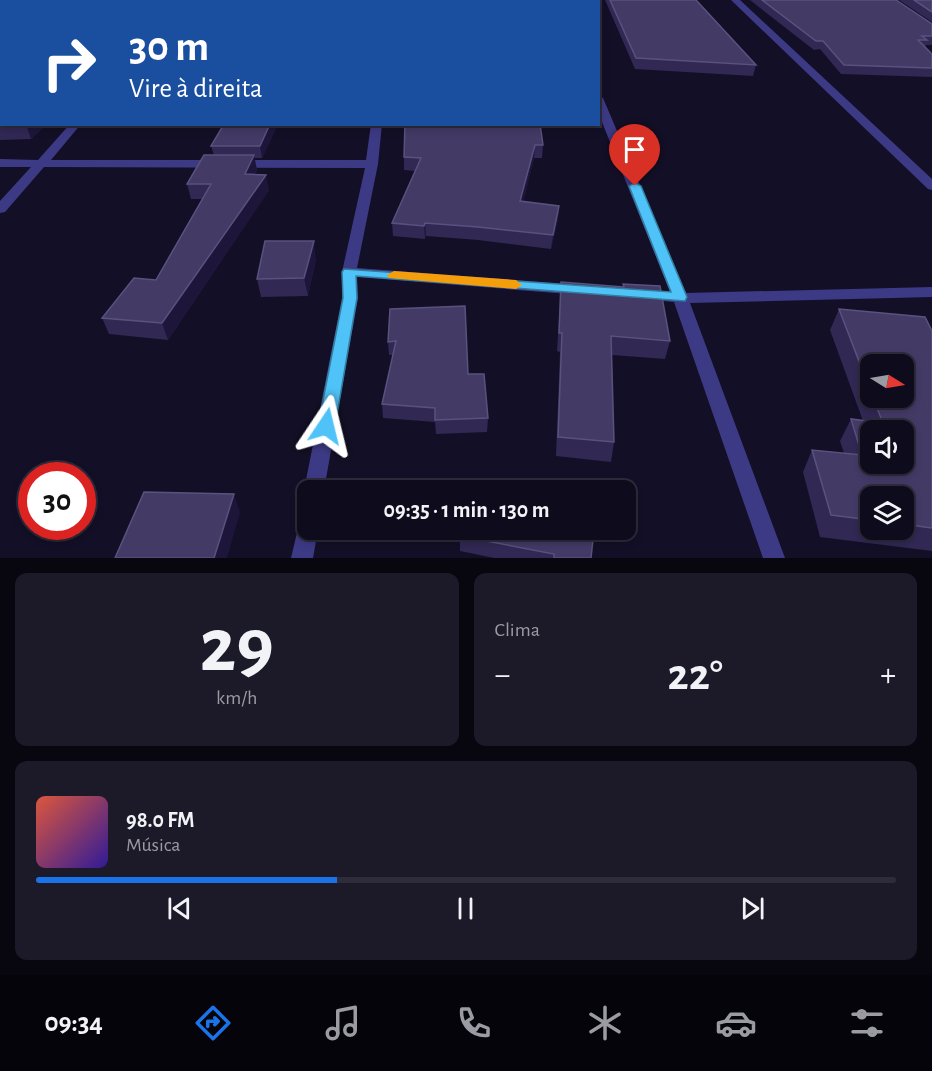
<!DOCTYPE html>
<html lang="pt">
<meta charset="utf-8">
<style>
:root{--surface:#0e0b1c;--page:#1c1929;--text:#f1f3f6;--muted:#9b9ba3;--line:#2e2b3b;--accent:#1a73e8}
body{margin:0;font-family:"Alegreya Sans",sans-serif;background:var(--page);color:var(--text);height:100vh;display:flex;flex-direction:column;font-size:22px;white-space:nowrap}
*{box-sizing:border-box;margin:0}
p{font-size:20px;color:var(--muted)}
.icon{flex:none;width:33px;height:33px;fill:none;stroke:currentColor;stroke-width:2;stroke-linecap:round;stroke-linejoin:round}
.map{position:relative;height:558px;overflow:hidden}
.sheet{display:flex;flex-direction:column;gap:15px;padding:15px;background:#08060f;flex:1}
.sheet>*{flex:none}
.guide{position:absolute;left:0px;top:0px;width:600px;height:126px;box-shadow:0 3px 9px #0003,0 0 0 2px var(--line);background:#1a4fa0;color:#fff;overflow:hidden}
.needle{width:39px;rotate:101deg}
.fabs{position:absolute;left:860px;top:354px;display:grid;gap:12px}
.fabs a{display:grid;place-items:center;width:54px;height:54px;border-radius:12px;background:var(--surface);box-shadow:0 3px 9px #0003,0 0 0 2px var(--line);font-size:30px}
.speed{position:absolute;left:18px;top:462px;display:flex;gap:12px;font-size:30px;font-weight:700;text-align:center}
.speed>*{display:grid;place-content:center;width:78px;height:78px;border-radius:50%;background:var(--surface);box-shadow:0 3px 9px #0003,0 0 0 2px var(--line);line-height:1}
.speed .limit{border:9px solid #d22;background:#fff;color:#111}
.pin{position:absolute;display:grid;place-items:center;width:51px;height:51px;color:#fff;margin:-62px -26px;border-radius:50% 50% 50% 0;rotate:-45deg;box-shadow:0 0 6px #0007}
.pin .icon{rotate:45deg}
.me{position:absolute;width:66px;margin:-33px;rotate:10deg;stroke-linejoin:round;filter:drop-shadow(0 0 4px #0008)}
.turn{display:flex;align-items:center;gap:21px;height:126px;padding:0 30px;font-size:27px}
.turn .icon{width:78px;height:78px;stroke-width:2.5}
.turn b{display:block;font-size:42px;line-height:51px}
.big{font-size:45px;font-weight:700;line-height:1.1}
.sheet .widget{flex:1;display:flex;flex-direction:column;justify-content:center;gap:9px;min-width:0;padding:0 21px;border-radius:12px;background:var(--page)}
.sheet .dial{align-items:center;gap:0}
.dial b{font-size:78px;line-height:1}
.song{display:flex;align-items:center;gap:18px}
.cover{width:72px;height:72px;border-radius:9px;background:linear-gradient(135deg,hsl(10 70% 55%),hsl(250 70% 35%))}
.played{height:6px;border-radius:3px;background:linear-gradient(90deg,var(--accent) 35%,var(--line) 35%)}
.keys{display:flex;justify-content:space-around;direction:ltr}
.heat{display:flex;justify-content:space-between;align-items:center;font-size:33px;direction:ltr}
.sheet .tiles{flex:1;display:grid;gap:15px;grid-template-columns:1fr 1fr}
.widget:last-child{grid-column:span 2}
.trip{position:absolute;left:297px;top:480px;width:339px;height:60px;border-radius:12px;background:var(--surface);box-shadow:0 3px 9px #0003,0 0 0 2px var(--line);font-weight:700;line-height:60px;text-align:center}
.tabs{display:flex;height:96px;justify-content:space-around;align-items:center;background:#06040b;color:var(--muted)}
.tabs .icon{width:42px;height:42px}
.tabs .active{color:var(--accent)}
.tabs b{font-size:27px;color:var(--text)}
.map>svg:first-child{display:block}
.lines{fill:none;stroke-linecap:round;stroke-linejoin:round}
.street{fill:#3d3a85;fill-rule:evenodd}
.wall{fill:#312854;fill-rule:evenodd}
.shaded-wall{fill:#1d163a}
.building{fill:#433a66;stroke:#5a527e;stroke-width:1.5;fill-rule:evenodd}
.route{fill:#4fc3f7;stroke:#337fa1;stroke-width:1.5}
.slow{fill:#f59e0b}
</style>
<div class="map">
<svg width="932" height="558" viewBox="0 0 932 558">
<rect width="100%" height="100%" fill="#130f26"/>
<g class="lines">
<!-- street -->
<path class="street" d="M27,0H35L25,2Z
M185,0H193L184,2Z
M386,0H394V2H386Z
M555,0H563V2H555Z
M731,0H740L932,179V190L928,189Z
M0,19H2L0,25Z
M598,95L603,98L686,293L932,287V297L690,303L785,558H763L674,302L641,299L633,294L641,289L670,292L598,112Z
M70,124H81L51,160H366L371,124H382L378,164L357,268L581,285L589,290L581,295L357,277L358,298L324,490H308V496L304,490L342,298V272L365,168L44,167L5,212L0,213V201L31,167H0V159L38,160Z
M308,518V530H318L313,558H291L300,520Z"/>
</g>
<!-- wall -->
<path class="wall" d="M605,0H696L756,65L753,76L635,69Z
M750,0H896L932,24V45H926L925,47L932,54V77L841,74L820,49L814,50Z
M899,0H932V22Z
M2,33V124H47L31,139L0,140V34Z
M224,124H278L262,158H254L257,170L255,174L269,190L168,340L109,334L102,318L156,280L202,199H191L187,184L214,155L211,146Z
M405,124L543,145L542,158H534L523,202L559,206L558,219L551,249L478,240L426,236L425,239L393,236L392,223L415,171L404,170V157Z
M316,259L308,296L261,297L257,279Z
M561,282L623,287V284L670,341L665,359L612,355L614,442L611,462L556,456L560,352L557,351Z
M390,309L468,374L488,418L487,432L436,434L435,422L383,418L382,404L393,355H389L388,342Z
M839,309L932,331V551L820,537L803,472L812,450L844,453L840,441L851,419L863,421L830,330ZM870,364L903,398H870ZM870,496H903V530H870Z
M460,536L591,558H494L460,551Z"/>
<!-- shaded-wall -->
<path class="shaded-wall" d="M26,124H47L31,139Z
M270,124H278L262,158L260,146Z
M535,145L534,158L520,215V201Z
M254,155L257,170L248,189L245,174Z
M266,175L269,190L168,340L162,323Z
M559,206L558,219L551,249L553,235Z
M425,223L426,236L425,239L424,226Z
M314,241L316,259L308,296L304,278Z
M234,494L240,513L227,558H214Z"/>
<!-- building -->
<path class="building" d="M245,0H320V2H244Z
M444,0H468V2H444Z
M503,0H541L542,2H504Z
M610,0H696L756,65L636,58Z
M762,0H896L932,24V36H922L927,40H918L932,54V68L844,65L823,41H816Z
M914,0H932V12Z
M2,33V63H0V34Z
M2,66V124L25,125L0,126V67Z
M224,124H270L260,146H211Z
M405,124H540L543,145H535L520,201L559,206L553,235L478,227L425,223L424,226L392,223L421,158L404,157Z
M204,155H254L245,174L266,175L162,323L102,318L134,278L156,280L211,184H187Z
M265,241H314L304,278L257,279Z
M561,282L624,287L623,284L660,286L670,341L611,336L614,442L558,437L562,333H559Z
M465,306L468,374H484L488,418L435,420V408L382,404L396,341L388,342L390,309Z
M839,309L925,317L932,331V528L903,524V496H870V520L831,515L812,450L862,455L851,419L883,423L873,398H903V364H870V390ZM870,430H903V464H870Z
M474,481L521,490H472Z
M144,492L234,494L214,558H115Z
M462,530H594L591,558H554V554L460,536Z"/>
<!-- route -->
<path class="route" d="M635,183L641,186L687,297L685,301L356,276L357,298L335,426L332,431L326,433L320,431L318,426L343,298L342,272L344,269L671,292L629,186Z"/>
<!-- slow -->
<path class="slow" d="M394,271L516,280L522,285L516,289L389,278L387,275Z"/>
</svg>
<div class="fabs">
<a><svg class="needle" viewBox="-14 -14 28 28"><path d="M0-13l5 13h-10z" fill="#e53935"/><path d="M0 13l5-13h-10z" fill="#9b9ba3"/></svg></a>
<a><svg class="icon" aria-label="sound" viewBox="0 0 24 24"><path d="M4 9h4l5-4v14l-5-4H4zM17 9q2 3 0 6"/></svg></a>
<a><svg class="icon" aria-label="layers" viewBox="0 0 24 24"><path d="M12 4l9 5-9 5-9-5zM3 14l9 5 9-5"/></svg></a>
</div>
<div class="speed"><div class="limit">30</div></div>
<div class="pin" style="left:635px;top:186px;background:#d93025"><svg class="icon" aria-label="arrive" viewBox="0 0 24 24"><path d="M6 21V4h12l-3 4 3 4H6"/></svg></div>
<svg class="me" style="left:326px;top:426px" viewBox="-20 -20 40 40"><path d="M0-17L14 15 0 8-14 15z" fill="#4fc3f7" stroke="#fff" stroke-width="4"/></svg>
<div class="trip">09:35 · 1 min · 130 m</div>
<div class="guide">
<div class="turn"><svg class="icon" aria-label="right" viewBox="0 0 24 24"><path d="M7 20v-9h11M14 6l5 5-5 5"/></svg><div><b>30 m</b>Vire à direita</div></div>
</div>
</div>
<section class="sheet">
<div class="tiles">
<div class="widget dial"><b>29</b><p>km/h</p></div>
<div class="widget"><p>Clima</p>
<div class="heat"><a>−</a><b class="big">22°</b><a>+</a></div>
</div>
<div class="widget">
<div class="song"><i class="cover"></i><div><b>98.0 FM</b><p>Música</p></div></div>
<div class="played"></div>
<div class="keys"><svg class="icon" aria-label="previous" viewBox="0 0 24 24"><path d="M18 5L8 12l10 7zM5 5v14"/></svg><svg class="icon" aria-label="pause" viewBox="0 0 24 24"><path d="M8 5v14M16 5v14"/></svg><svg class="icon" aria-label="next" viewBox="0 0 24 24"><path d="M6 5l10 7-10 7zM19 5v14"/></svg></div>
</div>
</div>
</section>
<nav class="tabs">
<b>09:34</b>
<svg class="icon active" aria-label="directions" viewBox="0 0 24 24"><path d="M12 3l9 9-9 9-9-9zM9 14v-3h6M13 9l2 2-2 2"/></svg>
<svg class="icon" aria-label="music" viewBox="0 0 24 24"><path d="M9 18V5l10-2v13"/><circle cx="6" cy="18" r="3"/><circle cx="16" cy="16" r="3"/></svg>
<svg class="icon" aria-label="phone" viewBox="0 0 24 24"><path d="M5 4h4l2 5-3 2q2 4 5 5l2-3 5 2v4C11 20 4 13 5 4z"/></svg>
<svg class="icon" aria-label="climate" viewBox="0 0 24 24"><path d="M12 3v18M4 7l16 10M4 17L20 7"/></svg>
<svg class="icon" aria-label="car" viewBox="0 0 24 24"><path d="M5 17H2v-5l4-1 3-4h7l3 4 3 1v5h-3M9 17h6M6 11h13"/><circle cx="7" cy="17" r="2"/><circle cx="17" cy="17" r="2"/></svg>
<svg class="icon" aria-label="filters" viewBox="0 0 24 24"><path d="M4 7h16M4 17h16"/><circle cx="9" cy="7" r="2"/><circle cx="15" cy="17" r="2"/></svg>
</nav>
